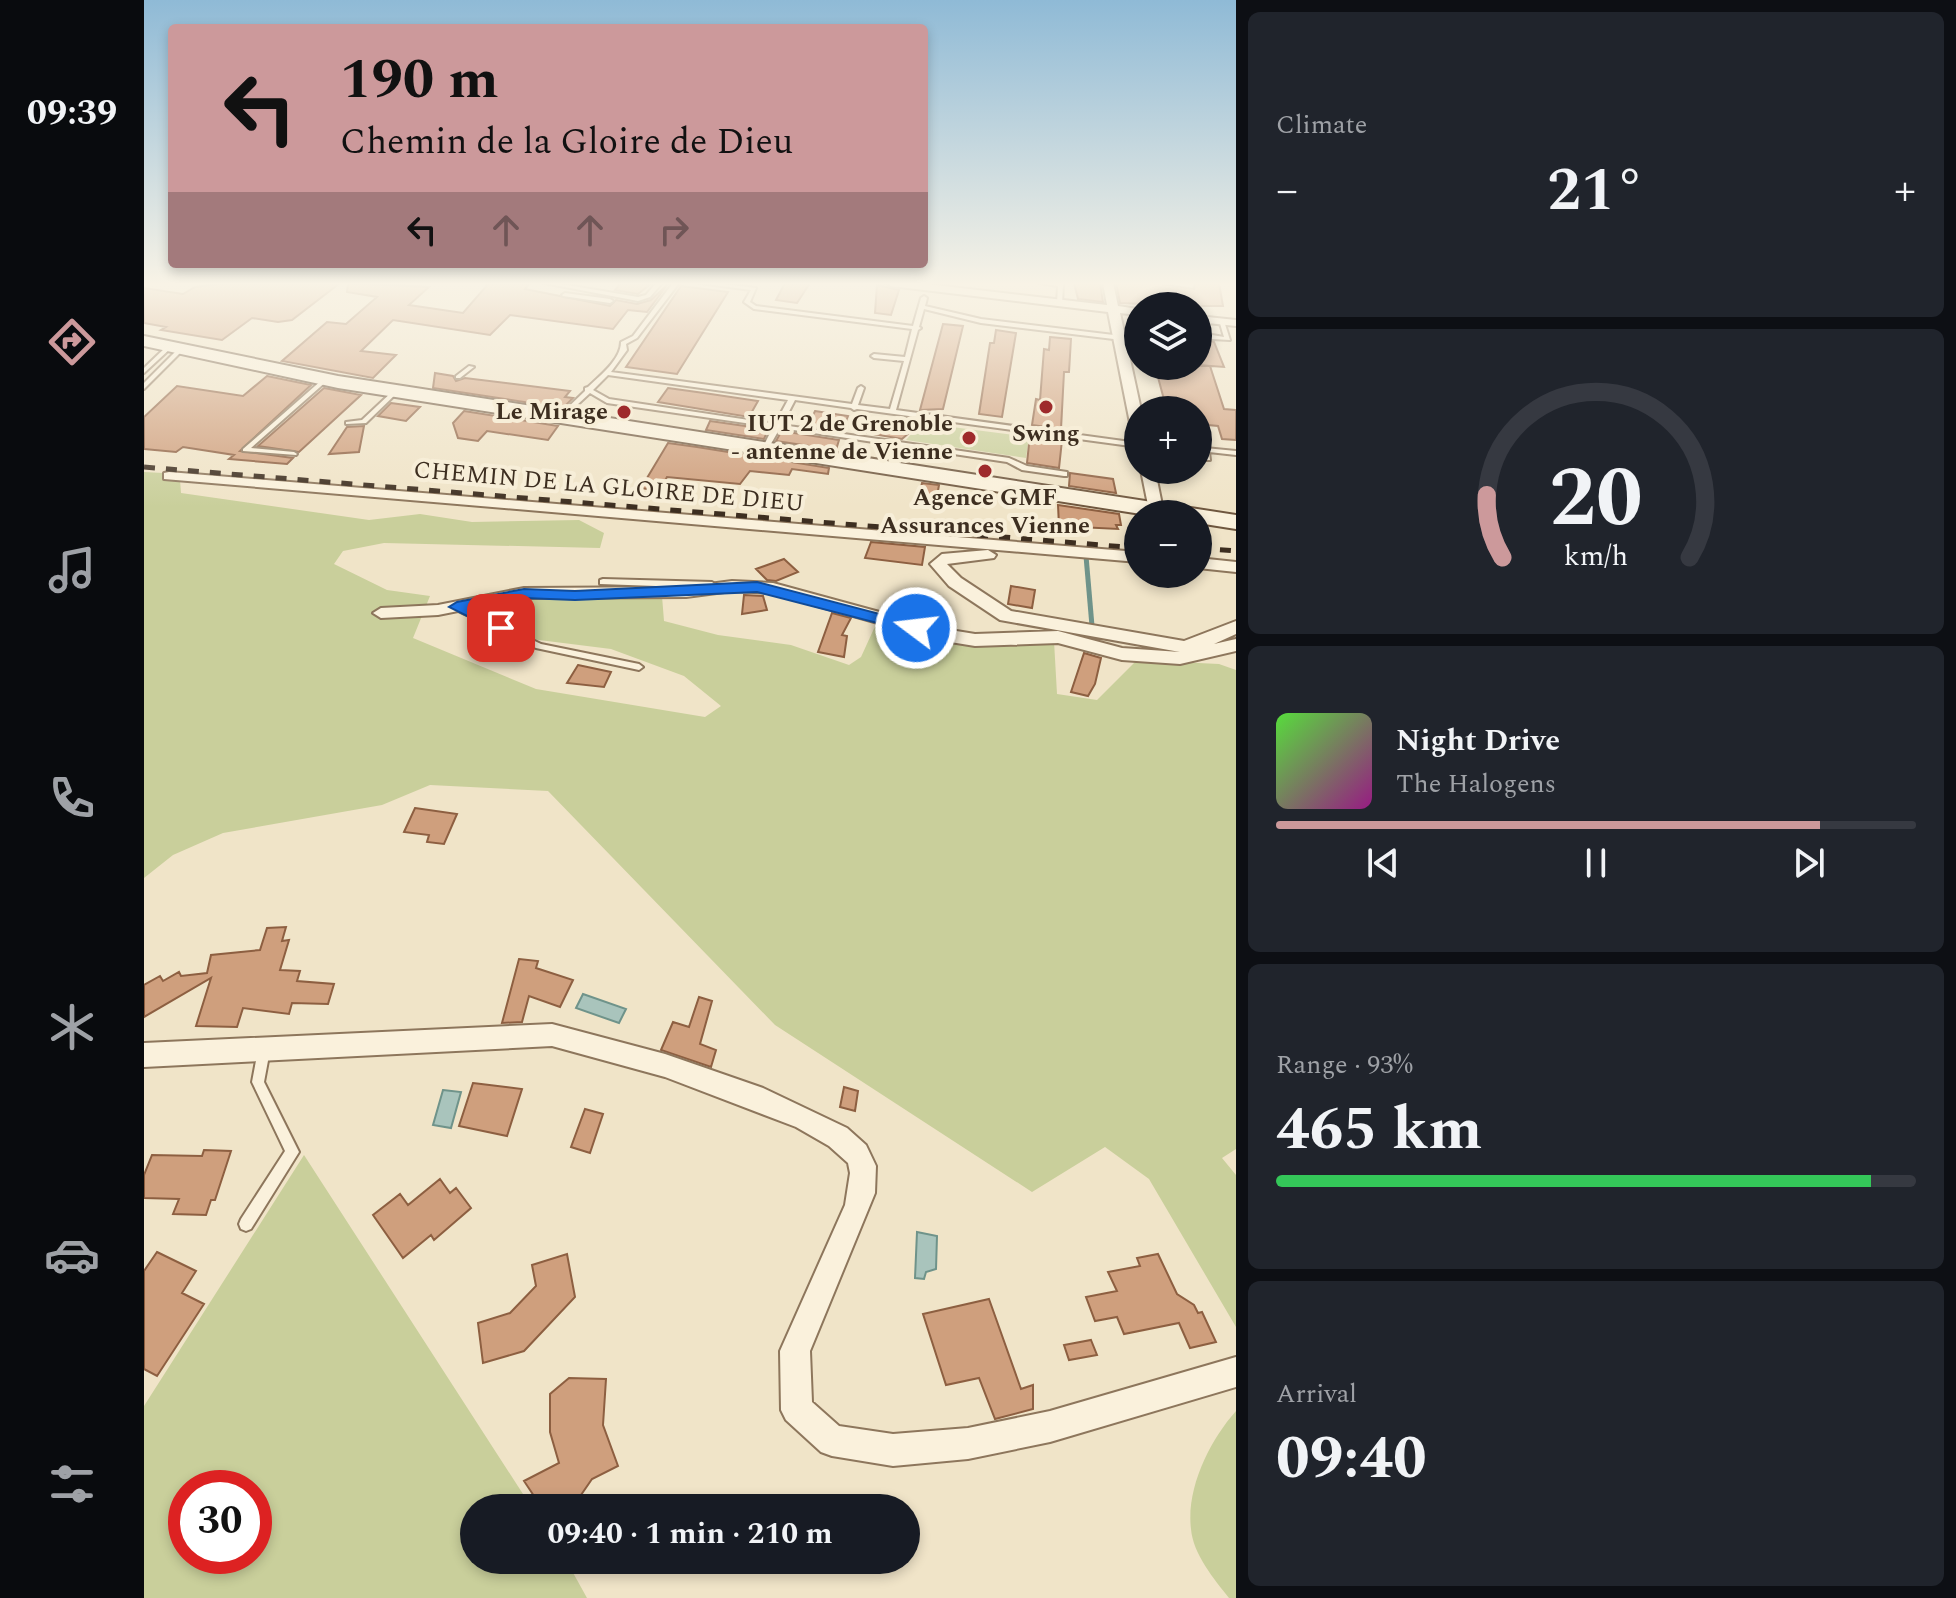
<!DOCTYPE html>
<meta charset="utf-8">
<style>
:root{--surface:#171b24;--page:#20242c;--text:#f1f3f6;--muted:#9ea1a6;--line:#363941;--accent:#cc999b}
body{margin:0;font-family:Spectral,serif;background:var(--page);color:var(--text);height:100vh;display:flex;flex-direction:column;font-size:30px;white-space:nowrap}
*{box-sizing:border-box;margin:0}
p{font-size:26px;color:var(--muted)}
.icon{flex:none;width:44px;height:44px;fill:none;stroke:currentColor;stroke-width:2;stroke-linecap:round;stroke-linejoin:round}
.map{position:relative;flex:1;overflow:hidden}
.panel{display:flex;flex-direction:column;gap:12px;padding:12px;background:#0d0f14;width:720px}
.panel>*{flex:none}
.hud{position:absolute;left:24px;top:24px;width:760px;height:244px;border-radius:8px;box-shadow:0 4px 12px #0003;background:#cc999b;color:#111;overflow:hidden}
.buttons{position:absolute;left:980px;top:292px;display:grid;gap:16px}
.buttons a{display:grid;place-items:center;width:88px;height:88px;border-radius:50%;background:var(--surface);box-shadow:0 4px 12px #0003;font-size:40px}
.speed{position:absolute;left:24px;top:1470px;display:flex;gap:16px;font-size:40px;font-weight:700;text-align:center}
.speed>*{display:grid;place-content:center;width:104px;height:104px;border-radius:50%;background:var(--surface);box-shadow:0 4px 12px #0003;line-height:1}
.speed .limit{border:12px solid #d22;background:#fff;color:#111}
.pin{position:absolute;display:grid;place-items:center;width:68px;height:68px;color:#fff;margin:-34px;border-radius:16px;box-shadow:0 4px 12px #0006}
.me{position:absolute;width:88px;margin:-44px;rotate:285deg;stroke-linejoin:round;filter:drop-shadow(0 0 6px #0008)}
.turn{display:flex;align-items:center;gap:28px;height:168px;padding:0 40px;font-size:36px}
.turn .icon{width:104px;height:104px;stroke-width:2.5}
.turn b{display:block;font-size:56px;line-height:68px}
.lanes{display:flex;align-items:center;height:76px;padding:0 40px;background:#0003;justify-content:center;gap:40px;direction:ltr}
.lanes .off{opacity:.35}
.big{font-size:60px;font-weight:700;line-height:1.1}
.panel .tile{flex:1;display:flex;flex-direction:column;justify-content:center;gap:12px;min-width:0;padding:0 28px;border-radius:12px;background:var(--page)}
.panel .dial{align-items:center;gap:0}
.dial svg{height:208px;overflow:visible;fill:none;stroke:var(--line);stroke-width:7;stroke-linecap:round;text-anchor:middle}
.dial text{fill:var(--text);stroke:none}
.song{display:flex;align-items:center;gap:24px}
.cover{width:96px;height:96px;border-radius:12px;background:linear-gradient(135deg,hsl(110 70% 55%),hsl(310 70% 35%))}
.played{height:8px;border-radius:4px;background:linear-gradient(90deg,var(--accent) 85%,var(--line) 85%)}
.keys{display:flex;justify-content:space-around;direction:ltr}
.heat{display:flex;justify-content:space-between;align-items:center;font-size:44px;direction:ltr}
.charge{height:12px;border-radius:6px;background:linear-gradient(90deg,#34c759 93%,var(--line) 0)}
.trip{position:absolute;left:316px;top:1494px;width:460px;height:80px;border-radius:40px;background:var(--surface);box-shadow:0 4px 12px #0003;font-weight:700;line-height:80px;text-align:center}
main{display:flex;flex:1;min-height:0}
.tab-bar{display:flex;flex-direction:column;width:144px;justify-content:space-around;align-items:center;background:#090b0e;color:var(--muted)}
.tab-bar .icon{width:56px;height:56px}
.tab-bar .selected{color:var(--accent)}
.tab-bar b{font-size:36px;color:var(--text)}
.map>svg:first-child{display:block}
.green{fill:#c9cf9b;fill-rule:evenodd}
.water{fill:#a9c4bc;stroke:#6f938a;stroke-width:2}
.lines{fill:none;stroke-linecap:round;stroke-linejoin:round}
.stream{stroke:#6f938a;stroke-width:5}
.building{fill:#cf9f7d;stroke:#8d5f41;stroke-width:2}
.service-casing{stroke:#8d765c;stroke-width:4}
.minor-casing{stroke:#8d765c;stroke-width:4}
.secondary-casing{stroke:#6f573f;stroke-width:4}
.service{fill:#faf1dc;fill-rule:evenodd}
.minor{fill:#faf1dc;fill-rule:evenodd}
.secondary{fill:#faf1dc;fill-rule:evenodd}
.rail{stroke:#3d2e20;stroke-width:5;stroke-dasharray:11 11;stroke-linecap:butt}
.route{fill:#1a73e8;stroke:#114b97;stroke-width:2}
.poi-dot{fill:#9e2a2b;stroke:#f7eed8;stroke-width:3}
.labels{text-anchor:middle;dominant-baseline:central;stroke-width:8;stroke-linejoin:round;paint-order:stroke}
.far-poi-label{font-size:24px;font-weight:bold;fill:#3d2e20;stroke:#f7eed8;text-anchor:end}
.far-street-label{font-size:24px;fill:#3d2e20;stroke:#f7eed8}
</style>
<main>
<nav class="tab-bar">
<b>09:39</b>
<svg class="icon selected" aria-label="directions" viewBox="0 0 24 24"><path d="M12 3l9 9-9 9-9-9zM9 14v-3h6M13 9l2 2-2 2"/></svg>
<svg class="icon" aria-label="music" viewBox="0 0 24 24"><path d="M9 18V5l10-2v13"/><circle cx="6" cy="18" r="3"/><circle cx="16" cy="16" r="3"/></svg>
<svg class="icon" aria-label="phone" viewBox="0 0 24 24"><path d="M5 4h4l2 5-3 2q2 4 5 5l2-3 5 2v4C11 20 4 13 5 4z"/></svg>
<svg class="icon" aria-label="climate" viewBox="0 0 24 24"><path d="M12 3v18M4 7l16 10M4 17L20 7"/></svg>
<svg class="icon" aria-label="car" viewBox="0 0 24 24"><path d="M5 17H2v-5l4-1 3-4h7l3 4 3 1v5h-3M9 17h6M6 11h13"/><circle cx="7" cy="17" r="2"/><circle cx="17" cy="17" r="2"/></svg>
<svg class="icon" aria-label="filters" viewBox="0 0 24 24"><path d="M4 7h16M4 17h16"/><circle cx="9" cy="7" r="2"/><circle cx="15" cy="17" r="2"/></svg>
</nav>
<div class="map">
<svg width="1092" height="1598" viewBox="0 0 1092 1598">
<rect width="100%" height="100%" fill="#f0e4c8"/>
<!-- green -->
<path class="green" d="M777,423L885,437L882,458L762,440Z
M0,472L19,473V479L36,480L37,493L225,520L276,514L328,522L435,520L460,533L456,548L240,543L199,551L190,564L243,590L286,596L269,638L392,689L561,717L577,706L540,676L467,649L387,639L332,609L341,600L518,596L520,621L574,635L647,645L705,665L717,657L733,622L805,641H910L913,694L953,700L993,660L1075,664L1092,670V1149L1078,1158L1092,1175V1327L1005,1179L961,1147L888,1192L631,1025L404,791L286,785L238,805L79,833L29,855L0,878Z
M160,1155L388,1508H330V1560H422L443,1598H0V1406ZM110,1488V1556H42V1488Z
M1092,1411V1598H1085C1070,1579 1049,1554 1047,1529C1042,1488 1066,1440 1092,1411Z"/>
<!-- water -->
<path class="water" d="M439,994L482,1009L475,1023L432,1008Z
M299,1090L317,1092L307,1128L289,1125Z
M773,1232L793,1236L792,1269L782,1272L780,1279L771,1278Z"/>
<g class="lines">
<!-- stream -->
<path class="stream" d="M942,556L948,626"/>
</g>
<!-- building -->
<path class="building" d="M81,283H196L148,320L134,322L108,318L78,340L17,330L22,327L0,323V288L39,294L51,287Z
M204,283L285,287L265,305L319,313L345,283H386L381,289L466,306L472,300L493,304L507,300L524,284L503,312L484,310L469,329L366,315L346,335L249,320L217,351L252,355L229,378L138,361L183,322L202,324L233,297L203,292Z
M477,283H508L494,294L471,290Z
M641,283H666L653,303L632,300Z
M930,283H956L959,302L934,299Z
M972,283H1015L1050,289L1051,283H1075L1079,306H1056L1059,313H1054V306L976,303Z
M733,285L755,290L747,315L731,313Z
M537,286L584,292L533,374L482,367Z
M799,324L819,326L799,409L776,410Z
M1054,325L1064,326L1066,332L1062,338L1070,342L1080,367L1054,365Z
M852,330L872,333L858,417L835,414L846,343H850Z
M906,337L927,339L925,372H920L917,429L888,425L892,399L896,400L900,349L905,350Z
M1011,366H1066L1080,409L1092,410V440L1078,439L1074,426L1054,424V410L1022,407Z
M291,373L309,376L312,381L321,378L426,391L421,397L429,398L419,408L289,388Z
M123,376L167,385L96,451L149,458L143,464L85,459L90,455L39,447L32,452L0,449V417L33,386L99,396Z
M180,388L217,395L155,452L114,446Z
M524,388L560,393L614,401L605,417L514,402Z
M247,403L276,407L262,421L234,416Z
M320,411L414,426L404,440L343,431L334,441L314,438L309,423Z
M671,411L704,416L698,431L664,426Z
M773,420L779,421L758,439L717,432V424Z
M566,421L601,426L624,430L620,439L562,430Z
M220,426L215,452L185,454L203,427Z
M637,432H644L695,440L692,450L632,441Z
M886,435L918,440L915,468L883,463Z
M524,443L553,447L685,468L684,474L648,469L645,475L606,471L596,484L523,477L515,491L497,488Z
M926,473L969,479L972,493L925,486Z
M778,483L795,485L792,502L774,499Z
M914,505L975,514L977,525H972L974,529L915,526Z
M727,542L781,547L778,565L721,558Z
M640,559L654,572L632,581L623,580L612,569Z
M867,586L891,590L888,608L864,604Z
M600,595L619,596L623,610L598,614Z
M688,613L707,618L698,635L703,636L700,657L674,652Z
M940,653L957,658L951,684L944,696L927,692Z
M434,665L467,672L460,687L423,683Z
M271,808L313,814L300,844L283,842L285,835L260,832Z
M142,927L138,941L145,940L136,970L156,971L153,981L190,984L184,1004L148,1003L145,1014L99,1008L93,1027L52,1026L67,978L0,1017V985L16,976L19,981L35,972L37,976L63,973L67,955L116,950L123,928Z
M375,959L394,961L392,968L429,980L416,1007L385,996L378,1022L358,1023Z
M555,997L568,1001L556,1044L572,1050L567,1067L517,1050L529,1022L545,1027Z
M329,1083L378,1089L363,1136L315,1126Z
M700,1087L714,1091L711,1111L696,1107Z
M441,1109L459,1114L446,1153L427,1147Z
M60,1150L87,1151L71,1200H67L62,1215L29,1214L35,1199L0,1198V1175L8,1155L58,1156Z
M296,1179L306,1193L312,1188L327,1208L290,1240L287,1235L259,1258L229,1215L256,1194L264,1205Z
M13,1252L52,1271L38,1293L60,1304L13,1376L0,1369V1271Z
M423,1254L431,1297L380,1351L339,1363L334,1323L366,1313L392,1286L388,1265Z
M1014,1254L1033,1294L1050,1305L1054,1313L1058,1312L1072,1342L1046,1348L1035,1323L980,1334L973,1317L951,1321L942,1297L973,1291L964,1272L996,1266L993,1258Z
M845,1299L877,1389L889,1385V1409L851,1419L835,1378L802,1385L779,1314Z
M947,1340L953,1355L925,1360L920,1345Z
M425,1378L462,1379L459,1425L474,1466L448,1479L428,1508H398L380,1481L415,1463L406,1432V1394Z"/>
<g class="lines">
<!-- service casing -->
<g class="service-casing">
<path id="service" d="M400,283H411L494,297L502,295L512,283H518L506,297L494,301Z
M529,283H535L493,338L482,344L483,350L467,372L708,404L714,388L717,386L720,388L714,405L746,409L760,361L730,358L727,356L730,354L761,357L768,329L610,309L600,302L607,290L556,283H572L612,288L606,302L612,306L769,326L777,298L780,296L783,298L781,306L837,319L978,336L981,338L978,340L837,323L780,309L775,327L777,328L774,330L752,410L994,443V447L713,409L710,410L707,408L651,400L638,425L865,458L883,466L923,472V476H920L878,470L863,462L636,428L624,449L621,451L618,449L629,427L463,403L446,393L420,417H416V415L441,391V388L444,387C457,375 477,359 477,342L489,336ZM464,375L644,400L631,424L465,399L449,390Z
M895,283L919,284L918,304L913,303L914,286Z
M421,293L466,299L469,301L466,303L419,296L418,295Z
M1075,320L1080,321L1086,340L1068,339L1065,337L1068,335L1080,337Z
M22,347L27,348L0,373V368Z
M33,350L38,351L0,389V383Z
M325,366L330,367L316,378H312V376Z
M179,379L184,380L107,448L150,452L153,454L152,455L99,451V449Z
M250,390L255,391L222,423L202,424V422L218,420Z
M1061,448L1092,451V455L1065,452L1066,460H1054V456H1060L1058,450Z
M459,579L568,582L572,585L568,588L456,584V580Z
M313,604L397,644L495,664L499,667L495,670L392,648L310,609L309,607Z
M120,1044L124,1046L126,1050L120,1082L155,1152L107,1229L102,1231L97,1229L95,1224L97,1219L141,1151L108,1082L114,1050L116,1046Z"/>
</g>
<!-- minor casing -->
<g class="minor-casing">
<path id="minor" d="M742,283H774L963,305L959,283H969L974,306L994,309V315L976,313L997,410H994V432L987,428L964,312L747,286Z
M1054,316L1092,320V326L1054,322Z
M997,470H1011L1019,510L1017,513L1010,514L1005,510Z
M25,472L994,552V562L20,479V473Z
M844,550L852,555L850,558L803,564L817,578L867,611L1040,641L1092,621V634L1070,644L1092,639V651L1036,664L978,660L914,643L831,646L794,640L628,593L588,591L542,597L380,598L294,615L237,618L229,613L237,608L294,605L380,588L542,587L588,581L629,583L794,628L831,634L914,631L978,648L1036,652L856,620L805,586L786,564L798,554Z
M1054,558L1092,562V572L1054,568Z
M408,1024L521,1054L619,1088L703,1128L722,1145L732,1166L731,1193L666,1351L668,1402L695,1426L749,1434L824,1428L906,1411L1092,1357V1387L906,1442L824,1459L749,1466L688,1456L677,1452L642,1420L637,1410L636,1351L701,1205L706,1173L704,1163L685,1146L652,1127L521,1077L408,1046L0,1067V1043Z"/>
</g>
<!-- secondary casing -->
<g class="secondary-casing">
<path id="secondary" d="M0,336L194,376L1092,515V529L1054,523V514H997L194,388L0,346Z"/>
</g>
<!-- service -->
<use href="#service" class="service"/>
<!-- minor -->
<use href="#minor" class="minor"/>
<!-- secondary -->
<use href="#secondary" class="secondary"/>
<!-- rail -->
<path class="rail" d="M0,467L994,548
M1054,548L1092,551"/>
</g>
<!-- sky -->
<linearGradient id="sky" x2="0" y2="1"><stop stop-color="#8fbad6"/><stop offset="0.56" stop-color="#f8f3e6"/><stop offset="1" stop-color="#f8f3e6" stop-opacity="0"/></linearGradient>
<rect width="1092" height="507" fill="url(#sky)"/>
<!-- route -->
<path class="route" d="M613,582L778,625L780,628L772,633L613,592L431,600L380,598L329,608L362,625V632L357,633L305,607L313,602L380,589L431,591Z"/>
<!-- markers -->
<g class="poi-dot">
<circle cx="902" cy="407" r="8"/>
<circle cx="480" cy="412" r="8"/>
<circle cx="825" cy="438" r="8"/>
<circle cx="841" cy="471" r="8"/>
</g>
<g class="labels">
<!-- far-poi labels -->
<g class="far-poi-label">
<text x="464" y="412">Le Mirage</text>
<text x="809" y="424">IUT 2 de Grenoble<tspan x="809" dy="28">- antenne de Vienne</tspan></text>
<text x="902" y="434" text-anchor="middle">Swing</text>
<text x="841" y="498" text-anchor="middle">Agence GMF<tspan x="841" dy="28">Assurances Vienne</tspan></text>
</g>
<!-- far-street labels -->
<g class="far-street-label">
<text transform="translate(465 487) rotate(5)">CHEMIN DE LA GLOIRE DE DIEU</text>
</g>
</g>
</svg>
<div class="buttons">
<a><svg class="icon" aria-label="layers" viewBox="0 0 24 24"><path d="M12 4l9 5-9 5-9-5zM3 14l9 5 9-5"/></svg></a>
<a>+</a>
<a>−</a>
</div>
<div class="speed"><div class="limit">30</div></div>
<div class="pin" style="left:357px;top:628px;background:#d93025"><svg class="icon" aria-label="arrive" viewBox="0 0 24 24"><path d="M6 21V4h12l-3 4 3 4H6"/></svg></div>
<svg class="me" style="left:772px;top:628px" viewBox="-20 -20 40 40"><circle r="17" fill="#1a73e8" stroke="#fff" stroke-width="3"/><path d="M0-11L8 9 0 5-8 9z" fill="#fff"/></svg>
<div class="trip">09:40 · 1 min · 210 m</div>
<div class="hud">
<div class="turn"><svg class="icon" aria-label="left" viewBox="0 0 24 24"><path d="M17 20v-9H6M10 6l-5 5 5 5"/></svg><div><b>190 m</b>Chemin de la Gloire de Dieu</div></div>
<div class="lanes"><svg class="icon" aria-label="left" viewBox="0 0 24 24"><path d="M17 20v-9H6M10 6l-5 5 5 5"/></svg><svg class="icon off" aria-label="ahead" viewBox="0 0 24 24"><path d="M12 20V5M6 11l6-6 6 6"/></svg><svg class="icon off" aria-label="ahead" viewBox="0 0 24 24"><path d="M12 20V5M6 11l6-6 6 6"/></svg><svg class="icon off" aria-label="right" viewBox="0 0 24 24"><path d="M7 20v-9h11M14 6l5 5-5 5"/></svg></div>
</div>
</div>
<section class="panel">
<div class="tile"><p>Climate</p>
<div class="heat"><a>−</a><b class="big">21°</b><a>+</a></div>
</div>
<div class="tile dial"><svg viewBox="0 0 100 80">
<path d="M14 69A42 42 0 1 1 86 69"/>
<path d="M14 69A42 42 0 0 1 8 45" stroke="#cc999b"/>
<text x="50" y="56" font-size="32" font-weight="700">20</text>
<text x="50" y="72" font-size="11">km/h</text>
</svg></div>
<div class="tile">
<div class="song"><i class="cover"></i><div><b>Night Drive</b><p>The Halogens</p></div></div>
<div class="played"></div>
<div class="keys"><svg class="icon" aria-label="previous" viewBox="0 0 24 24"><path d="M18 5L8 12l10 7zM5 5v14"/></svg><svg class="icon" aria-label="pause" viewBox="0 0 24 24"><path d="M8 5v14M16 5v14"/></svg><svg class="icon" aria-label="next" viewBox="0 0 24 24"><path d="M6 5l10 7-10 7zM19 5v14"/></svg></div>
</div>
<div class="tile"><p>Range · 93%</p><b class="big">465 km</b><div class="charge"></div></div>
<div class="tile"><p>Arrival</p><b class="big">09:40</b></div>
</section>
</main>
